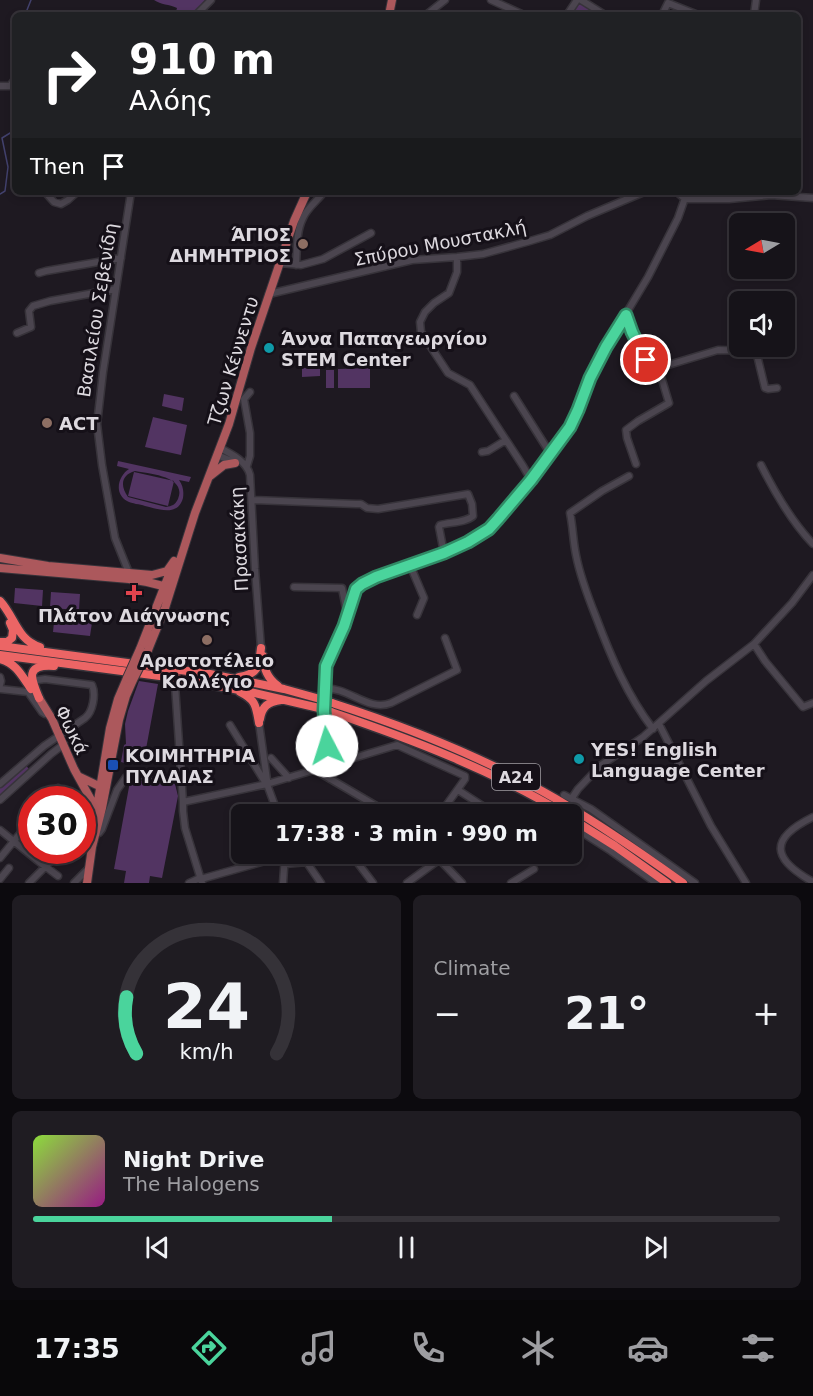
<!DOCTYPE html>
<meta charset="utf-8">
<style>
:root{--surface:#161319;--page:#1f1c22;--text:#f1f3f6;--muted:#9e9ea2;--line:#353238;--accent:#4ad49c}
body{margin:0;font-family:"DejaVu Sans",sans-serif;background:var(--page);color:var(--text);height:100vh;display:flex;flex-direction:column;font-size:22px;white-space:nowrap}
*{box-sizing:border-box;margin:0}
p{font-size:20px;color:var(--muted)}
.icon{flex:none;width:33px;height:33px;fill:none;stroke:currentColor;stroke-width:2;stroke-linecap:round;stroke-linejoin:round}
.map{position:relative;height:883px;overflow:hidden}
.details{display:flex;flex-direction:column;gap:12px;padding:12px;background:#0c0a0e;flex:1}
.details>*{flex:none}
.top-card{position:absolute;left:12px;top:12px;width:789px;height:183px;border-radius:9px;box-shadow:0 3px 9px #0003,0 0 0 2px var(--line);background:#202124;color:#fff;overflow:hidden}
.needle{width:39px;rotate:260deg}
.buttons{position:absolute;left:729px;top:213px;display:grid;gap:12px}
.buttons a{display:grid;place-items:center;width:66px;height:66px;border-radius:9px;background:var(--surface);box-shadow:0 3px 9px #0003,0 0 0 2px var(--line);font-size:30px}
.speed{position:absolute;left:18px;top:786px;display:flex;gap:12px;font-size:30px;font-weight:700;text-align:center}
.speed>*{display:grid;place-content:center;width:78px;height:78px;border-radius:50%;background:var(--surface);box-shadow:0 3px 9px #0003,0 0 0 2px var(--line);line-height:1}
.speed .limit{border:9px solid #d22;background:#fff;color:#111}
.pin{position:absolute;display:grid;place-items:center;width:51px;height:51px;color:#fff;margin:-26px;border:3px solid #fff;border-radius:50%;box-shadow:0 2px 6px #0007}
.me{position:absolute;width:66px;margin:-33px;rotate:355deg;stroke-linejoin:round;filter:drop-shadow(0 0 4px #0008)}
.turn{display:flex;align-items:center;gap:21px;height:126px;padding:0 18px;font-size:27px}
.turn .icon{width:78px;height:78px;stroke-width:2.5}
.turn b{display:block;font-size:42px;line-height:51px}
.then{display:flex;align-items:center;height:57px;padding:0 18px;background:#0003;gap:12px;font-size:22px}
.big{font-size:45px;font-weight:700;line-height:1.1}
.details .tile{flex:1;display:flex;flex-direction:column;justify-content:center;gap:9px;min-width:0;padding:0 21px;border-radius:9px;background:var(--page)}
.details .dial{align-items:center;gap:0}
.dial svg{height:156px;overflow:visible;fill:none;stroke:var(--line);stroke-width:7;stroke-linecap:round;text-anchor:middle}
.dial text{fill:var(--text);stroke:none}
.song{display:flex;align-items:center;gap:18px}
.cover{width:72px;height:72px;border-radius:9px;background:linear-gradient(135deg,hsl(90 70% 55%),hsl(310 70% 35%))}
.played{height:6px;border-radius:3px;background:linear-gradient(90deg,var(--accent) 40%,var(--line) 40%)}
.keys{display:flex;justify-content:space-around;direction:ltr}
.heat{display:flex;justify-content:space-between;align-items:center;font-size:33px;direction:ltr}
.details .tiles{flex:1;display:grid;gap:12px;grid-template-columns:1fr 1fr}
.tile:last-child{grid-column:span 2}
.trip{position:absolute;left:231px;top:804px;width:351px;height:60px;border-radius:9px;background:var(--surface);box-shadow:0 3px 9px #0003,0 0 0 2px var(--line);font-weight:700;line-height:60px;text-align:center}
.tab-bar{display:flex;height:96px;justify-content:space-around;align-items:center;background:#09080a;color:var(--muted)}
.tab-bar .icon{width:42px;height:42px}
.tab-bar .on{color:var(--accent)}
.tab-bar b{font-size:27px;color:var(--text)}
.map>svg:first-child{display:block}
.green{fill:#523462;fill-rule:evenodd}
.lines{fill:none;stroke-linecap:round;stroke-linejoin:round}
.stream{stroke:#42416d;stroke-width:1.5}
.minor-casing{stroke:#37333a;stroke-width:9}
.major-casing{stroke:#37333a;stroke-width:10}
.highway-casing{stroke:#37333a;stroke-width:11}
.minor{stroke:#4b454f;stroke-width:6}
.major{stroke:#ac585c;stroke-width:8}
.highway{stroke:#ec6565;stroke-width:8}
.major-bridge-casing{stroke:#37333a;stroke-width:10;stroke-linecap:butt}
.highway-bridge-casing{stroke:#37333a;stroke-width:11;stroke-linecap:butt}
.major-bridge{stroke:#ac585c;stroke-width:8}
.highway-bridge{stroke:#ec6565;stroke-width:8}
.route-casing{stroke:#308a65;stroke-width:15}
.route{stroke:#4ad49c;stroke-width:10}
.education-dot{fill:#8d6e63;stroke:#151018;stroke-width:2}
.culture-dot{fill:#0f9aa8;stroke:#151018;stroke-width:2}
.health-dot{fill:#e0444e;stroke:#151018;stroke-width:2}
.transit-dot{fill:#1a4fb4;stroke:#151018;stroke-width:2}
.labels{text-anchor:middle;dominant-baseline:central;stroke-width:6;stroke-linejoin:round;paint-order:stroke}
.shield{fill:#151018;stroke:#a19da3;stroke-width:1.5}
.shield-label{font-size:16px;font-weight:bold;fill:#ddd9df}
.poi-label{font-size:18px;font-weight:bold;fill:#ddd9df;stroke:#151018;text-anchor:start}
.street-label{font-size:18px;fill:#ddd9df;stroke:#151018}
</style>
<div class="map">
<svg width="813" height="883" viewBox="0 0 813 883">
<rect width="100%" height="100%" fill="#1e1921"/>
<!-- green -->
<path class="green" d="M154,0H205L192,15H175L177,8C169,4 161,5 154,0Z
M578,1L592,10L589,15H570Z
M320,367V376L302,377V368Z
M370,368V388H338V369Z
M326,370H334V388H326Z
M164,394L184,398L182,411L162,406Z
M153,417L187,425L181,455L145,447Z
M118,461L191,477L189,482L179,480C183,486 184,491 183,498C178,517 158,509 145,506C140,504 132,504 127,501C113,493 119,475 129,469L117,466ZM135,471C150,474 187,476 178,499C175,505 172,506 166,507L128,497C120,486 121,475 135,471Z
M134,472L174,481L168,506L128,496Z
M15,588L43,590L42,606L14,603Z
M51,592L80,594L79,610L50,608Z
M55,612L93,616L90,636L53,632Z
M139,681L158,684L146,749L133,748L129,764L121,762L124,745L126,744L125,724L128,711Z
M26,765L30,771L0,799V787Z
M131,776L175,784L178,796L162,878L150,876L149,883H124L126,871L114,869Z"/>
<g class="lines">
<!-- stream -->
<path class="stream" d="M25,15L31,0
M0,194L5,191L8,167L2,138L15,130"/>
<!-- minor casing -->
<g class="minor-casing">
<path id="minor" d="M491,0L524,15
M581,0L605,15
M196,15L211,0
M426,15L445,0
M567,15L577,0
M662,15L668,3L698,15
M754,15L756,0
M0,86H10L15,79
M45,192L54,202L61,204L68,200L77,192
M677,192L684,198L690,199H729L771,195L813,198
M457,257V272L449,293L434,303L425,312L420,322L421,332L448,373L470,385L523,466L531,480
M280,263L301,265L323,259L371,233
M296,265C297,250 296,232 303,218C307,208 317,201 324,192
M39,273L46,271L121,258
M269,294L412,260L457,257L483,254L530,241L550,235L587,216L644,192
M626,315L632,332L649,366L660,373L669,403L638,421L626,430L627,438L636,464
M17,333L31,327L29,311L33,306L50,301L116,289
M655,369L718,350L756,351L765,388L768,389L777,388
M514,396L550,453
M220,448C232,454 247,462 250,475L255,569L261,648
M482,452L488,451L506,440
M217,455L234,462
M761,465C775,493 791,521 813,544
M247,466L250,456V433L244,399L250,392
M629,476L602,491L570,513C573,527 573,541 576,555C580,576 588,597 596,617C611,657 627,695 653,729
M252,500L356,504H361L367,508L378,509L468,494L472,504L473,516C465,523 450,522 440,525L439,527L444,553
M410,565L424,598L417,615
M129,573L115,538L102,465L97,424L103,372L131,192
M294,587L342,588L347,613
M754,644L765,661L803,707L813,703
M0,677L1,681L0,685
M175,685L183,802V811L185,828L202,883
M0,689L28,692L42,712L45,714L49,713
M324,689C348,686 367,712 391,703L457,670L445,638
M259,723L268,787L278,814
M659,724L711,826L746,883
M230,725L265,782
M271,758L289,778
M315,770L390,814
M330,779L324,711L326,669L329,658L343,626L356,589L362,584L376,577L444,553L468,542L489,529L498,519L531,480L569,427L578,410L590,378L606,347L648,277L678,218L685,198
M0,784L44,746L85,718C93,712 96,694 92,685L45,679L38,680L32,683
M458,790L495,814
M564,795L591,809L695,883
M572,798L578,789L600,766L643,737L706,681L754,644L792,603L813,575
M0,800L51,754L64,744
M47,800L58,788
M183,802L267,784L397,745L465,776V779L440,814
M548,814H553
M813,817C768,839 772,859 813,882
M572,826L611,851L656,883
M0,830L38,861L58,876
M94,833H99L102,829L117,790L126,777L134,775L168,781L181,777
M301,854L321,883
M351,854L373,883
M434,854L462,883
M0,858L32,819
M285,864L307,862
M445,864L468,854
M0,879L9,868
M201,879L290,854
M29,883L62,850
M74,883L88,869
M189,883L200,878
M283,883L285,855
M407,883L440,859
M511,883L534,869"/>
</g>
<!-- major casing -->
<g class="major-casing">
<path id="major" d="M389,15L392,0
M210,476L224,465L235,463
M0,558L48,566L152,575L167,571L174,561
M0,568L129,579L147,582L171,588
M140,649L172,567
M148,650L165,608L195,513L229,424L251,348L294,221L307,192
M39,698L52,719L74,769L95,807
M78,776L103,788
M95,819L110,728L118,699L127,678
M87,883L92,847L102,808L119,720L126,696L133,680"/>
</g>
<!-- highway casing -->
<g class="highway-casing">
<path id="highway" d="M0,601C15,617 17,640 40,647
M0,642H7L12,638L13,630L10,623
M0,646L210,674L284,689L320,699
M0,655L175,678L250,692L319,708
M263,656C264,669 267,678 278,686
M0,659C16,663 22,676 31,689
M239,677C259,674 259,665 261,648
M240,692C256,700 256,706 259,723
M39,698C31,679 24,664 54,666
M332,703C404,726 475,754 542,791C591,818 637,850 683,883
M331,712C411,739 492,770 565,814
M260,719C262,706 268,702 281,700
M572,819L615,846L667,883"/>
</g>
<!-- minor -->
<use href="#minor" class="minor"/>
<!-- major -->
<use href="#major" class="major"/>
<!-- highway -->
<use href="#highway" class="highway"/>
<!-- major-bridge casing -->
<g class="major-bridge-casing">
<path id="major-bridge" d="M127,678L140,649
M133,680L148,650"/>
</g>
<!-- highway-bridge casing -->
<g class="highway-bridge-casing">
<path id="highway-bridge" d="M320,699L332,703
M319,708L331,712"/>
</g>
<!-- major-bridge -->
<use href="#major-bridge" class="major-bridge"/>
<!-- highway-bridge -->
<use href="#highway-bridge" class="highway-bridge"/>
</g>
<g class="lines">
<!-- route casing -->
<g class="route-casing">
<path id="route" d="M327,746L324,711L326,666L344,626L356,589L362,584L376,577L444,553L468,542L489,529L498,519L531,480L570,427L578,410L590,378L606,347L626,315L632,332L646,360"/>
</g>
<!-- route -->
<use href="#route" class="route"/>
</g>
<!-- markers -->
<g class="education-dot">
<circle cx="303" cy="244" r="6"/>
<circle cx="47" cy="423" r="6"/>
<circle cx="207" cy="640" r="6"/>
</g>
<g class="culture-dot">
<circle cx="269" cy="348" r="6"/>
<circle cx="579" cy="759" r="6"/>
</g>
<path class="health-dot" d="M131 584h6v6h6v6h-6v6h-6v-6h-6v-6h6z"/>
<rect class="transit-dot" x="107" y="759" width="12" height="12" rx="3"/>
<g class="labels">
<!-- shield labels -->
<rect class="shield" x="492" y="764" width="48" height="26" rx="4.5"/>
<g class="shield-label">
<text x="516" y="777">Α24</text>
</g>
<!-- poi labels -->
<g class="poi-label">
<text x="291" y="234" text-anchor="end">ΆΓΙΟΣ<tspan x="291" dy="21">ΔΗΜΗΤΡΙΟΣ</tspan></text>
<text x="281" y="338">Άννα Παπαγεωργίου<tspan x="281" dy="21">STEM Center</tspan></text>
<text x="59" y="423">ACT</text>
<text x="134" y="615" text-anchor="middle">Πλάτον Διάγνωσης</text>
<text x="207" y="660" text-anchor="middle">Αριστοτέλειο<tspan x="207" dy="21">Κολλέγιο</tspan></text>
<text x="591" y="749">YES! English<tspan x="591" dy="21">Language Center</tspan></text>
<text x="125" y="755">ΚΟΙΜΗΤΗΡΙΑ<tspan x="125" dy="21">ΠΥΛΑΙΑΣ</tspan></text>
</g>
<!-- street labels -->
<g class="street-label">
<text transform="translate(440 243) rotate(-11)">Σπύρου Μουστακλή</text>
<text transform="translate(97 310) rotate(-81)">Βασιλείου Σεβενίδη</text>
<text transform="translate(233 361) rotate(-73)">Τζων Κέννεντυ</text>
<text transform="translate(239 539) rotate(-93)">Πρασακάκη</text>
<text transform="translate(72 730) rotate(64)">Φωκά</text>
</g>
</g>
</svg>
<div class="buttons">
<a><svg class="needle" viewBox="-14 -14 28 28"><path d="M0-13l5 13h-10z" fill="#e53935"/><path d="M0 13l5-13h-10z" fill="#9e9ea2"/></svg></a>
<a><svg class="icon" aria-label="sound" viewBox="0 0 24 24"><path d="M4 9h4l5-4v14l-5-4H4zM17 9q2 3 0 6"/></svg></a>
</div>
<div class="speed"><div class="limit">30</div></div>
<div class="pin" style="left:646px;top:360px;background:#d93025"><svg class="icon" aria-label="arrive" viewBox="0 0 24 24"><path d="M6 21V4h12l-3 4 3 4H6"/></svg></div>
<svg class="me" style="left:327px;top:746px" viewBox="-20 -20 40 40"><circle r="19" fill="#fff"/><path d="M0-13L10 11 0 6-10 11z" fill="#4ad49c"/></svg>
<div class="trip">17:38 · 3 min · 990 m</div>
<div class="top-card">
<div class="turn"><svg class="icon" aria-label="right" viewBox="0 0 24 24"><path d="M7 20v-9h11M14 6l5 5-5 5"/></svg><div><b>910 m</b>Αλόης</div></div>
<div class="then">Then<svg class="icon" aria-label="arrive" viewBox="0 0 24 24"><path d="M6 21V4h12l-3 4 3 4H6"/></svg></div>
</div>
</div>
<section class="details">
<div class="tiles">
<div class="tile dial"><svg viewBox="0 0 100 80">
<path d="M14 69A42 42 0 1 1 86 69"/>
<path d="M14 69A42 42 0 0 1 9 40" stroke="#4ad49c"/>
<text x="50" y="56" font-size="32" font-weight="700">24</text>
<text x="50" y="72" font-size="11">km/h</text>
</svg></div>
<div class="tile"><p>Climate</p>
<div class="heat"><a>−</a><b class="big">21°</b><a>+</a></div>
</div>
<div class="tile">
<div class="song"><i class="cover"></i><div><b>Night Drive</b><p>The Halogens</p></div></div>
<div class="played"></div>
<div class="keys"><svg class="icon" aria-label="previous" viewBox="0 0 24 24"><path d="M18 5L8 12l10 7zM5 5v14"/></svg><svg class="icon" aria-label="pause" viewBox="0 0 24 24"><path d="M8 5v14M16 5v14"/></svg><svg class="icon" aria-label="next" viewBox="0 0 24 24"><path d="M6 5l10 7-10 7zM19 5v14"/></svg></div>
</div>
</div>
</section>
<nav class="tab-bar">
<b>17:35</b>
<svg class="icon on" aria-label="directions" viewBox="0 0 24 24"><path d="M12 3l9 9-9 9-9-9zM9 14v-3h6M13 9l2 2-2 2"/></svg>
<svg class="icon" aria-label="music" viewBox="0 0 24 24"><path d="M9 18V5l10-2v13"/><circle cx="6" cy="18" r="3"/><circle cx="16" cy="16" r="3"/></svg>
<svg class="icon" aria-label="phone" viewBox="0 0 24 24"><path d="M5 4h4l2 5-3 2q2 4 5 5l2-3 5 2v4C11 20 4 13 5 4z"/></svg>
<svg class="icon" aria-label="climate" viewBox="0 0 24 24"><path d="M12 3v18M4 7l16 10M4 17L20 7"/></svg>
<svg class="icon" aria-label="car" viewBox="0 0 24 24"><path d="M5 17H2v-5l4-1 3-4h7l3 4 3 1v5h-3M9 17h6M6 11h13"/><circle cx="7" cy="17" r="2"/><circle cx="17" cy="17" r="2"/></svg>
<svg class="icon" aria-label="filters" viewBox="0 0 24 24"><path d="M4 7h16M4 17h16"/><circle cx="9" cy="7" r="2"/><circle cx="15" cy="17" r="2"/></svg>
</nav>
